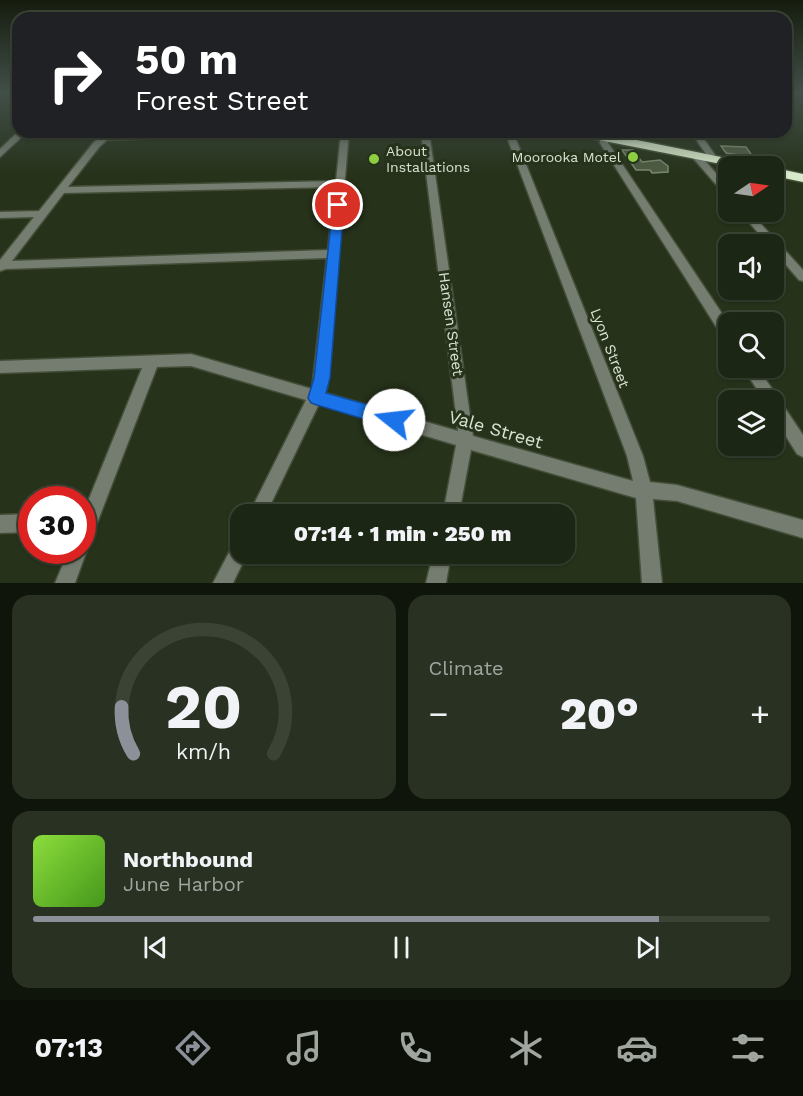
<!DOCTYPE html>
<meta charset="utf-8">
<style>
:root{--surface:#1c2614;--page:#293222;--text:#f1f3f6;--muted:#a0a5a0;--line:#3a4334;--accent:#8c9099}
body{margin:0;font-family:"Work Sans",sans-serif;background:var(--page);color:var(--text);height:100vh;display:flex;flex-direction:column;font-size:22px;white-space:nowrap}
*{box-sizing:border-box;margin:0}
p{font-size:20px;color:var(--muted)}
.icon{flex:none;width:33px;height:33px;fill:none;stroke:currentColor;stroke-width:2;stroke-linecap:round;stroke-linejoin:round}
.map{position:relative;height:583px;overflow:hidden}
.panel{display:flex;flex-direction:column;gap:12px;padding:12px;background:#0f150b;flex:1}
.panel>*{flex:none}
.guide{position:absolute;left:12px;top:12px;width:780px;height:126px;border-radius:18px;box-shadow:0 2px 4px #0004,0 0 0 2px var(--line);background:#202124;color:#fff;overflow:hidden}
.needle{width:39px;rotate:77deg}
.tools{position:absolute;left:718px;top:156px;display:grid;gap:12px}
.tools a{display:grid;place-items:center;width:66px;height:66px;border-radius:12px;background:var(--surface);box-shadow:0 2px 4px #0004,0 0 0 2px var(--line);font-size:30px}
.speed{position:absolute;left:18px;top:486px;display:flex;gap:12px;font-size:30px;font-weight:700;text-align:center}
.speed>*{display:grid;place-content:center;width:78px;height:78px;border-radius:50%;background:var(--surface);box-shadow:0 2px 4px #0004,0 0 0 2px var(--line);line-height:1}
.speed .limit{border:9px solid #d22;background:#fff;color:#111}
.pin{position:absolute;display:grid;place-items:center;width:51px;height:51px;color:#fff;margin:-26px;border:3px solid #fff;border-radius:50%;box-shadow:0 2px 6px #0007}
.me{position:absolute;width:66px;margin:-33px;rotate:286deg;stroke-linejoin:round;filter:drop-shadow(0 0 4px #0008)}
.turn{display:flex;align-items:center;gap:21px;height:126px;padding:0 24px;font-size:27px}
.turn .icon{width:78px;height:78px;stroke-width:2.5}
.turn b{display:block;font-size:42px;line-height:51px}
.big{font-size:45px;font-weight:800;line-height:1.1}
.panel .tile{flex:1;display:flex;flex-direction:column;justify-content:center;gap:9px;min-width:0;padding:0 21px;border-radius:18px;background:var(--page)}
.panel .dial{align-items:center;gap:0}
.dial svg{height:156px;overflow:visible;fill:none;stroke:var(--line);stroke-width:7;stroke-linecap:round;text-anchor:middle}
.dial text{fill:var(--text);stroke:none}
.song{display:flex;align-items:center;gap:18px}
.cover{width:72px;height:72px;border-radius:9px;background:linear-gradient(135deg,hsl(90 70% 55%),hsl(100 70% 35%))}
.played{height:6px;border-radius:3px;background:linear-gradient(90deg,var(--accent) 85%,var(--line) 85%)}
.keys{display:flex;justify-content:space-around;direction:ltr}
.heat{display:flex;justify-content:space-between;align-items:center;font-size:33px;direction:ltr}
.panel .tiles{flex:1;display:grid;gap:12px;grid-template-columns:1fr 1fr}
.tile:last-child{grid-column:span 2}
.trip{position:absolute;left:230px;top:504px;width:345px;height:60px;border-radius:18px;background:var(--surface);box-shadow:0 2px 4px #0004,0 0 0 2px var(--line);font-weight:800;line-height:60px;text-align:center}
.dock{display:flex;height:96px;justify-content:space-around;align-items:center;background:#0b0f08;color:var(--muted)}
.dock .icon{width:42px;height:42px}
.dock .selected{color:var(--accent)}
.dock b{font-size:27px;color:var(--text)}
.map>svg:first-child{display:block}
.lines{fill:none;stroke-linecap:round;stroke-linejoin:round}
.stream{stroke:#6b8647;stroke-width:1.5}
.building{fill:#4d5b41;stroke:#7b8a6e;stroke-width:1.5}
.minor-casing{stroke:#434e38;stroke-width:3}
.highway-casing{stroke:#434e38;stroke-width:3}
.minor{fill:#757c70;fill-rule:evenodd}
.highway{fill:#d9eacb;fill-rule:evenodd}
.route{fill:#1a73e8;stroke:#114b97;stroke-width:1.5}
.poi-dot{fill:#8ecd42;stroke:#26321a;stroke-width:2}
.labels{text-anchor:middle;dominant-baseline:central;stroke-width:6;stroke-linejoin:round;paint-order:stroke}
.far-poi-label{font-size:14px;fill:#dae2d3;stroke:#26321a;text-anchor:start}
.street-label{font-size:15px;fill:#dae2d3;stroke:#26321a}
.near-street-label{font-size:18px;fill:#dae2d3;stroke:#26321a}
</style>
<div class="map">
<svg width="803" height="583" viewBox="0 0 803 583">
<rect width="100%" height="100%" fill="#26321a"/>
<g class="lines">
<!-- stream -->
<path class="stream" d="M790,92L803,94"/>
</g>
<!-- building -->
<path class="building" d="M721,146L746,147L753,157L726,153Z
M622,150H633L642,162L660,160L668,166V172L652,173L650,170H636Z"/>
<g class="lines">
<!-- minor casing -->
<g class="minor-casing">
<path id="minor" d="M18,132H27L0,157V149Z
M103,132H109L110,135L298,132L294,134L107,140L100,146L68,187L336,181L341,132H349L327,388L325,393L458,431L421,132H429L473,436L633,481L627,456L505,132H513L643,456L650,482L677,485L803,520V538L677,501L653,499L662,583H642L636,498L471,450L459,514H443L456,445L319,404L266,514H249L306,400L191,366L157,367L91,539L88,545L86,546L87,550L75,583H55L69,550H82V516L142,368L0,373V361L191,354L312,389L327,258L6,269L0,271V260L34,217L0,218V212L39,211L94,142L101,137ZM335,187L328,250L12,261L64,193Z
M600,132H608V143L729,324V340L724,339L600,143Z
M691,132H699L715,155L714,157H708Z
M696,153L699,154L729,188V197L726,196L693,158V154Z
M740,212H750L803,270V281L799,280L774,251V244H768Z
M743,368H758L803,435V457L797,454L774,417V400H764Z
M32,514V532L0,533V515Z
M240,540V554H247L233,583H213L234,543Z
M433,554H451L446,583H426Z"/>
</g>
<!-- highway casing -->
<g class="highway-casing">
<path id="highway" d="M573,132H597L731,159L737,156L770,162L775,163V168L803,174V182L774,176V166H731L579,136Z"/>
</g>
<!-- minor -->
<use href="#minor" class="minor"/>
<!-- highway -->
<use href="#highway" class="highway"/>
</g>
<!-- sky -->
<linearGradient id="sky" x2="0" y2="1"><stop stop-color="#151c0e"/><stop offset="0.53" stop-color="#414f49"/><stop offset="1" stop-color="#414f49" stop-opacity="0"/></linearGradient>
<rect width="803" height="174" fill="url(#sky)"/>
<!-- route -->
<path class="route" d="M338,202L344,205L330,378L326,393L401,414L403,420L401,426L394,428L317,405L311,403L308,398L314,378L333,205Z"/>
<!-- markers -->
<g class="poi-dot">
<circle cx="633" cy="157" r="6"/>
<circle cx="374" cy="159" r="6"/>
</g>
<g class="labels">
<!-- far-poi labels -->
<g class="far-poi-label">
<text x="386" y="151">About<tspan x="386" dy="16">Installations</tspan></text>
<text x="621" y="157" text-anchor="end">Moorooka Motel</text>
</g>
<!-- street labels -->
<g class="street-label">
<text transform="translate(451 324) rotate(82)">Hansen Street</text>
<text transform="translate(610 348) rotate(69)">Lyon Street</text>
</g>
<!-- near-street labels -->
<g class="near-street-label">
<text transform="translate(496 429) rotate(16)">Vale Street</text>
</g>
</g>
</svg>
<div class="tools">
<a><svg class="needle" viewBox="-14 -14 28 28"><path d="M0-13l5 13h-10z" fill="#e53935"/><path d="M0 13l5-13h-10z" fill="#a0a5a0"/></svg></a>
<a><svg class="icon" aria-label="sound" viewBox="0 0 24 24"><path d="M4 9h4l5-4v14l-5-4H4zM17 9q2 3 0 6"/></svg></a>
<a><svg class="icon" aria-label="search" viewBox="0 0 24 24"><circle cx="10" cy="10" r="6"/><path d="M15 15l6 6"/></svg></a>
<a><svg class="icon" aria-label="layers" viewBox="0 0 24 24"><path d="M12 4l9 5-9 5-9-5zM3 14l9 5 9-5"/></svg></a>
</div>
<div class="speed"><div class="limit">30</div></div>
<div class="pin" style="left:338px;top:205px;background:#d93025"><svg class="icon" aria-label="arrive" viewBox="0 0 24 24"><path d="M6 21V4h12l-3 4 3 4H6"/></svg></div>
<svg class="me" style="left:394px;top:420px" viewBox="-20 -20 40 40"><circle r="19" fill="#fff"/><path d="M0-13L10 11 0 6-10 11z" fill="#1a73e8"/></svg>
<div class="trip">07:14 · 1 min · 250 m</div>
<div class="guide">
<div class="turn"><svg class="icon" aria-label="right" viewBox="0 0 24 24"><path d="M7 20v-9h11M14 6l5 5-5 5"/></svg><div><b>50 m</b>Forest Street</div></div>
</div>
</div>
<section class="panel">
<div class="tiles">
<div class="tile dial"><svg viewBox="0 0 100 80">
<path d="M14 69A42 42 0 1 1 86 69"/>
<path d="M14 69A42 42 0 0 1 8 45" stroke="#8c9099"/>
<text x="50" y="56" font-size="32" font-weight="700">20</text>
<text x="50" y="72" font-size="11">km/h</text>
</svg></div>
<div class="tile"><p>Climate</p>
<div class="heat"><a>−</a><b class="big">20°</b><a>+</a></div>
</div>
<div class="tile">
<div class="song"><i class="cover"></i><div><b>Northbound</b><p>June Harbor</p></div></div>
<div class="played"></div>
<div class="keys"><svg class="icon" aria-label="previous" viewBox="0 0 24 24"><path d="M18 5L8 12l10 7zM5 5v14"/></svg><svg class="icon" aria-label="pause" viewBox="0 0 24 24"><path d="M8 5v14M16 5v14"/></svg><svg class="icon" aria-label="next" viewBox="0 0 24 24"><path d="M6 5l10 7-10 7zM19 5v14"/></svg></div>
</div>
</div>
</section>
<nav class="dock">
<b>07:13</b>
<svg class="icon selected" aria-label="directions" viewBox="0 0 24 24"><path d="M12 3l9 9-9 9-9-9zM9 14v-3h6M13 9l2 2-2 2"/></svg>
<svg class="icon" aria-label="music" viewBox="0 0 24 24"><path d="M9 18V5l10-2v13"/><circle cx="6" cy="18" r="3"/><circle cx="16" cy="16" r="3"/></svg>
<svg class="icon" aria-label="phone" viewBox="0 0 24 24"><path d="M5 4h4l2 5-3 2q2 4 5 5l2-3 5 2v4C11 20 4 13 5 4z"/></svg>
<svg class="icon" aria-label="climate" viewBox="0 0 24 24"><path d="M12 3v18M4 7l16 10M4 17L20 7"/></svg>
<svg class="icon" aria-label="car" viewBox="0 0 24 24"><path d="M5 17H2v-5l4-1 3-4h7l3 4 3 1v5h-3M9 17h6M6 11h13"/><circle cx="7" cy="17" r="2"/><circle cx="17" cy="17" r="2"/></svg>
<svg class="icon" aria-label="filters" viewBox="0 0 24 24"><path d="M4 7h16M4 17h16"/><circle cx="9" cy="7" r="2"/><circle cx="15" cy="17" r="2"/></svg>
</nav>
